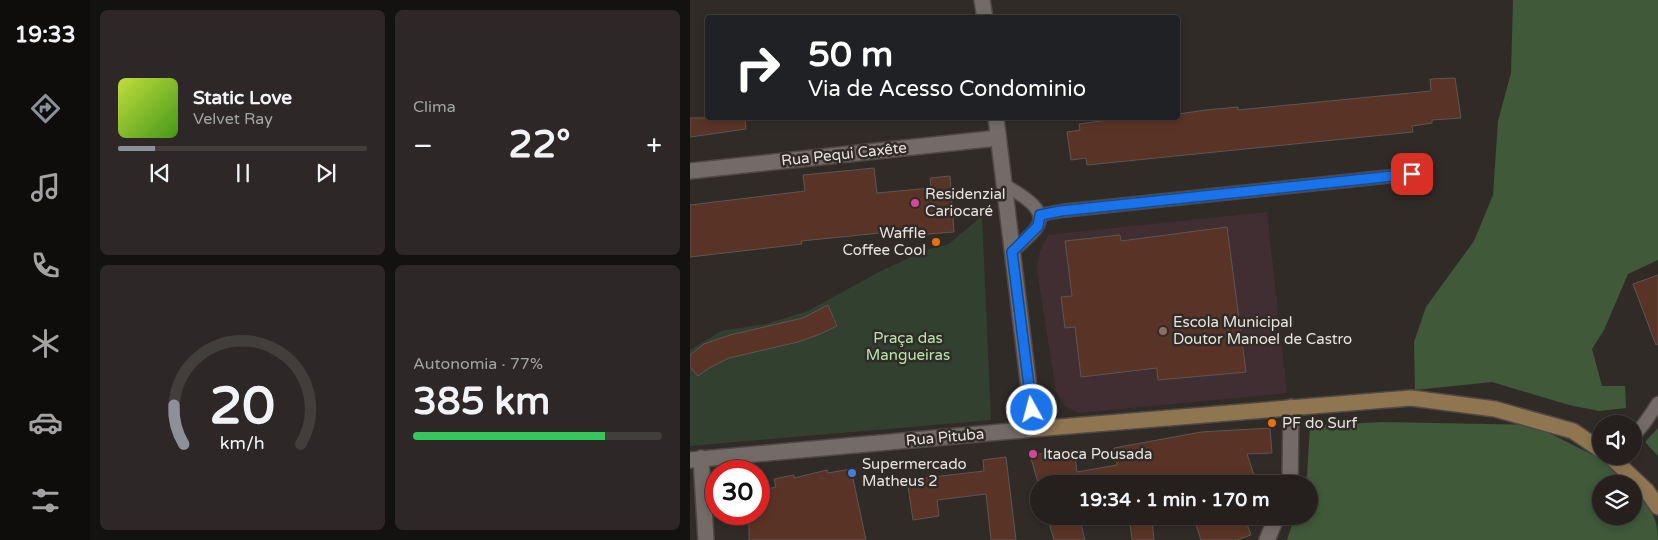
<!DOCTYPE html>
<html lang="pt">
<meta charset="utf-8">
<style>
:root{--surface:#25201e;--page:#2d2827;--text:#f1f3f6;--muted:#a3a3a4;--line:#423e3c;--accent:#8c9099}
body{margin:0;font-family:"Varela Round",sans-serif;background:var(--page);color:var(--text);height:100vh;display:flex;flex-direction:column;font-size:19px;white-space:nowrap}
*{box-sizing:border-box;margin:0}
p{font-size:16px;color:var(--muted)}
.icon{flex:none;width:28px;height:28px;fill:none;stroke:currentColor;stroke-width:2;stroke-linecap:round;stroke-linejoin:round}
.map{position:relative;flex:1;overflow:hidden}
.panel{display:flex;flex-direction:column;gap:10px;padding:10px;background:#141210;width:600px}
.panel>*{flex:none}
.banner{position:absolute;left:15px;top:15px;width:475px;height:105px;border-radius:5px;box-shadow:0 2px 8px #0003,0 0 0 1px var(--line);background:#202124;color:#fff;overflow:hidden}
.tools{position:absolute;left:902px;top:415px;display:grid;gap:10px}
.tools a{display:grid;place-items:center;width:50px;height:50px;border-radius:50%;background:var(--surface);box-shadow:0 2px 8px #0003,0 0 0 1px var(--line);font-size:25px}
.speed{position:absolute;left:15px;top:460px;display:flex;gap:10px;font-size:25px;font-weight:700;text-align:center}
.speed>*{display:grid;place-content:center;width:65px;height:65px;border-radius:50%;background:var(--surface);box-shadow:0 2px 8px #0003,0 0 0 1px var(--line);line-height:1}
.speed .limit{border:8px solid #d22;background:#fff;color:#111}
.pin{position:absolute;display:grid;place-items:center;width:42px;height:42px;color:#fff;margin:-21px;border-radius:10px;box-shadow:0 2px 8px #0006}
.me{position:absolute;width:55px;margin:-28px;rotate:353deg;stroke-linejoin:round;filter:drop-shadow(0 0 4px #0008)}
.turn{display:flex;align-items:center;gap:18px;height:105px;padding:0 20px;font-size:22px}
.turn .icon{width:65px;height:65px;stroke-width:2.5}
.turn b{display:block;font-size:35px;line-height:42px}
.big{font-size:38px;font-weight:700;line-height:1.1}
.panel .widget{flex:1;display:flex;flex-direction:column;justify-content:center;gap:8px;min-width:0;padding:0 18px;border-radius:8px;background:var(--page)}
.panel .dial{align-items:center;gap:0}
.dial svg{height:130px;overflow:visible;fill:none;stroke:var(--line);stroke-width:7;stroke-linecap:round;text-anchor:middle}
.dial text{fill:var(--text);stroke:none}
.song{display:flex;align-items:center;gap:15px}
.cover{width:60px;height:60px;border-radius:8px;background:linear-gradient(135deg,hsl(70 70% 55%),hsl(100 70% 35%))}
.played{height:5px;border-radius:2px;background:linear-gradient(90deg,var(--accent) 15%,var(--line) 15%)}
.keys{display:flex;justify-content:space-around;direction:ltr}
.heat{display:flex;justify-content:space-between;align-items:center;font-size:28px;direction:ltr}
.charge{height:8px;border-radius:4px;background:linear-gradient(90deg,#34c759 77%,var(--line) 0)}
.panel .tiles{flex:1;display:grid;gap:10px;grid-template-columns:repeat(2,1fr)}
.trip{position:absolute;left:340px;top:475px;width:288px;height:50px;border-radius:25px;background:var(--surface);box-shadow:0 2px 8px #0003,0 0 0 1px var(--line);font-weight:700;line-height:50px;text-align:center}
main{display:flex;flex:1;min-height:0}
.tab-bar{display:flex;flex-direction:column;width:90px;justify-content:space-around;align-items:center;background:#0f0d0c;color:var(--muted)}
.tab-bar .icon{width:35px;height:35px}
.tab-bar .active{color:var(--accent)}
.tab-bar b{font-size:22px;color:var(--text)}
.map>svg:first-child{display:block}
.education{fill:#412e33}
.green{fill:#32412f}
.forest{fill:#3f5939}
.building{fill:#593326;stroke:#5d5653}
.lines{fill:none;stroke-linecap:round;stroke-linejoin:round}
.lane-casing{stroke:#4f4946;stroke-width:15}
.street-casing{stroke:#4f4946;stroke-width:18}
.secondary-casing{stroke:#4f4946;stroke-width:18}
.lane{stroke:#736b68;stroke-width:12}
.street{stroke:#736b68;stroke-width:15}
.secondary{stroke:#8f7651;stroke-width:15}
.route-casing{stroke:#114b97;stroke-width:12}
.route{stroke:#1a73e8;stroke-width:9}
.hotel-dot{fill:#d1479c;stroke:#312b28;stroke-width:2}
.food-dot{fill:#e8710a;stroke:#312b28;stroke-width:2}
.education-dot{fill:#8d6e63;stroke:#312b28;stroke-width:2}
.shop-dot{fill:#3f7fe0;stroke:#312b28;stroke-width:2}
.labels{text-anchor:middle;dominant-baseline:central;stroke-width:5;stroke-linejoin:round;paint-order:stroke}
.street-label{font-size:15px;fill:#e7e3e1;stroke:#312b28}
.poi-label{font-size:15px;fill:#e7e3e1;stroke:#312b28;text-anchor:start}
.park-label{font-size:15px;fill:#b7e5ac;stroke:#312b28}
</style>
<main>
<nav class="tab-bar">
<b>19:33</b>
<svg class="icon active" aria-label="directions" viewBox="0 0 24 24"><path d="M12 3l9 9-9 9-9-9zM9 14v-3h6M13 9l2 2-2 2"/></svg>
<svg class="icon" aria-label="music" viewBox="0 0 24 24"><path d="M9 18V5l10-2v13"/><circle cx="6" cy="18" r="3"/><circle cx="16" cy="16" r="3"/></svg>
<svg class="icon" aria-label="phone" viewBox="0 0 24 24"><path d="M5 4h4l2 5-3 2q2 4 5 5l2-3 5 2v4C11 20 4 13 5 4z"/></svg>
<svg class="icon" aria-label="climate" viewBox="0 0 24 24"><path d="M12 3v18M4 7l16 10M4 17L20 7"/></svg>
<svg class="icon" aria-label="car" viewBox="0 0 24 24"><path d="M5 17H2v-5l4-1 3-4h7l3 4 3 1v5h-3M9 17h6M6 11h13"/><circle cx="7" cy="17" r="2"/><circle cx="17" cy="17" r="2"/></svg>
<svg class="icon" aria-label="filters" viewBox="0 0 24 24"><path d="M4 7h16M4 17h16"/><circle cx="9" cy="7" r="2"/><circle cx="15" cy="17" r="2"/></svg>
</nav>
<section class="panel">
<div class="tiles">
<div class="widget">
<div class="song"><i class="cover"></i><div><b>Static Love</b><p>Velvet Ray</p></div></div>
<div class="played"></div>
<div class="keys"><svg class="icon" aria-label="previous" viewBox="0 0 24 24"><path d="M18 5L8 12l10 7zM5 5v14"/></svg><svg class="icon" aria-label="pause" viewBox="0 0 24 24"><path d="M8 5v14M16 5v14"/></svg><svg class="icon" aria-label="next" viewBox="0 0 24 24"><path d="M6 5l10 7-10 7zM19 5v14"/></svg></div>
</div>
<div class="widget"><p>Clima</p>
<div class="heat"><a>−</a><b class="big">22°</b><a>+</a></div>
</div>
<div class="widget dial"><svg viewBox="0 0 100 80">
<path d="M14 69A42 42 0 1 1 86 69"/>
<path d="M14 69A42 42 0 0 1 8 45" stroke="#8c9099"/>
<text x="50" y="56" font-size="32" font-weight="700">20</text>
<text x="50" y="72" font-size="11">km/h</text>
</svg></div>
<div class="widget"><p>Autonomia · 77%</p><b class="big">385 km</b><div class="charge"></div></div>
</div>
</section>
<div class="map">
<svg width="968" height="540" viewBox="0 0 968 540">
<rect width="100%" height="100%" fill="#312b28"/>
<!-- education -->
<path class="education" d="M577,212L597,393L388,413L374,405L366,392L347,270L350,251L358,235Z"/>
<!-- green -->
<path class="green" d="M292,216L301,420L0,446V350L31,331L76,324L118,311L189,272L236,250L259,244Z"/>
<!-- forest -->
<path class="forest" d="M823,0H968V260L938,274L914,330L902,349L912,386H935L936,408L909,411L879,405L802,382L725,390L724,342L736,307L784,241L803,195L808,121L821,73Z
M692,422L843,425L911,459L936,484H911V516H944V492C960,508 968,517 968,540H597L605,516H619V484H615L617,475L620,426Z
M968,428V456L955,442Z"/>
<!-- building -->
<path class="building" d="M765,78L771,118L742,120V123L722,126L723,132L397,165L396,158L381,160L377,132L390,130L389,124L426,119V118H488V114L516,110L548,107V110L741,91L740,79Z
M0,118H55L56,129L0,137Z
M184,168L187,193L241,188L240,178L260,176L264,232L200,237V232L111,241L112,244L0,257V205L115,191L113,175Z
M537,227L556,372L468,380L467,368L391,377L385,327L375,328L371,297L382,296L375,241L430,235L431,241Z
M968,275V344L966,345L943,284Z
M138,305L147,326L130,334L108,342L39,358L19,368L8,376L0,367V355L14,344L40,335L113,318Z
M580,428L582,453L557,454L567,484H349V486L340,455L384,450L387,472L427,465L424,448L511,432Z
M316,457L326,540H301L296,494L247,500L249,516L223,520L217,480L294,471L293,460Z
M161,469L176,540H59V514H69V491L86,487L84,479L104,475V478L137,470L138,473Z
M357,516H436V519L391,524L395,540H364Z
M503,516H554L561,535L547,540H511Z
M462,520L464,540H442L440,522Z"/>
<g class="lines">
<!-- lane casing -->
<g class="lane-casing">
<path id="lane" d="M315,185C327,193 359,208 347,227C341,236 330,244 322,252
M350,215L371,211L722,174
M944,436L956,421L968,403"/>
</g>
<!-- street casing -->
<g class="street-casing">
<path id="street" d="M292,0L295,18
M0,171L308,138
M11,458L16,540
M0,460L344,429L306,118
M600,484L601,407
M577,540L587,516"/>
</g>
<!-- secondary casing -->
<g class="secondary-casing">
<path id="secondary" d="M344,429L721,398L805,409L883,431L911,450
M920,456L957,491L968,507"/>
</g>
<!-- lane -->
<use href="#lane" class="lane"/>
<!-- street -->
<use href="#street" class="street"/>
<!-- secondary -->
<use href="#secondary" class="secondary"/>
</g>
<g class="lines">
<!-- route casing -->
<g class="route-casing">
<path id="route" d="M342,410L322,252L348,226L350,215L371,211L722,174"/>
</g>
<!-- route -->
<use href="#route" class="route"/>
</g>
<!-- markers -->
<g class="hotel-dot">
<circle cx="225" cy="203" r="5"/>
<circle cx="343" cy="454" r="5"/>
</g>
<g class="food-dot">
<circle cx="246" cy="242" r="5"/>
<circle cx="582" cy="423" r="5"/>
</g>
<circle class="education-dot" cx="473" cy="331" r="5"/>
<circle class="shop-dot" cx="162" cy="473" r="5"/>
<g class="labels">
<!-- street labels -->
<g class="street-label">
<text transform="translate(154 154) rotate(-6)">Rua Pequi Caxête</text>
<text transform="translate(255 437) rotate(-5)">Rua Pituba</text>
</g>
<!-- poi labels -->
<g class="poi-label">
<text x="235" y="194">Residenzial<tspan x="235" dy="17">Cariocaré</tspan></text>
<text x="236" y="233" text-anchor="end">Waffle<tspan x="236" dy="17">Coffee Cool</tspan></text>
<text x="483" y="322">Escola Municipal<tspan x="483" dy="17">Doutor Manoel de Castro</tspan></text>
<text x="592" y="423">PF do Surf</text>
<text x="353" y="454">Itaoca Pousada</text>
<text x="172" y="464">Supermercado<tspan x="172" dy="17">Matheus 2</tspan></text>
</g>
<!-- park labels -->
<g class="park-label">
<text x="218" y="338">Praça das<tspan x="218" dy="17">Mangueiras</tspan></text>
</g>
</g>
</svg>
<div class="tools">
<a><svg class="icon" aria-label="sound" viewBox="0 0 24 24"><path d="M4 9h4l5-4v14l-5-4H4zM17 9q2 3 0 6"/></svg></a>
<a><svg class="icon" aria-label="layers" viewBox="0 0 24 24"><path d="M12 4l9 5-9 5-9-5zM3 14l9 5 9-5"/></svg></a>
</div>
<div class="speed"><div class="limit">30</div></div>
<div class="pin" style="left:722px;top:174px;background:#d93025"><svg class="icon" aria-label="arrive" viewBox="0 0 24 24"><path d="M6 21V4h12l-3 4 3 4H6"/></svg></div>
<svg class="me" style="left:342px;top:410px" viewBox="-20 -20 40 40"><circle r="17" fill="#1a73e8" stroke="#fff" stroke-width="3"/><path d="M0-11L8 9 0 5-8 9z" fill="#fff"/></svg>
<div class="trip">19:34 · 1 min · 170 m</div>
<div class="banner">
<div class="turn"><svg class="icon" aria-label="right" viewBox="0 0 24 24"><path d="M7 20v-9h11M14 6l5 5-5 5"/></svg><div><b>50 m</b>Via de Acesso Condominio</div></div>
</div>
</div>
</main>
